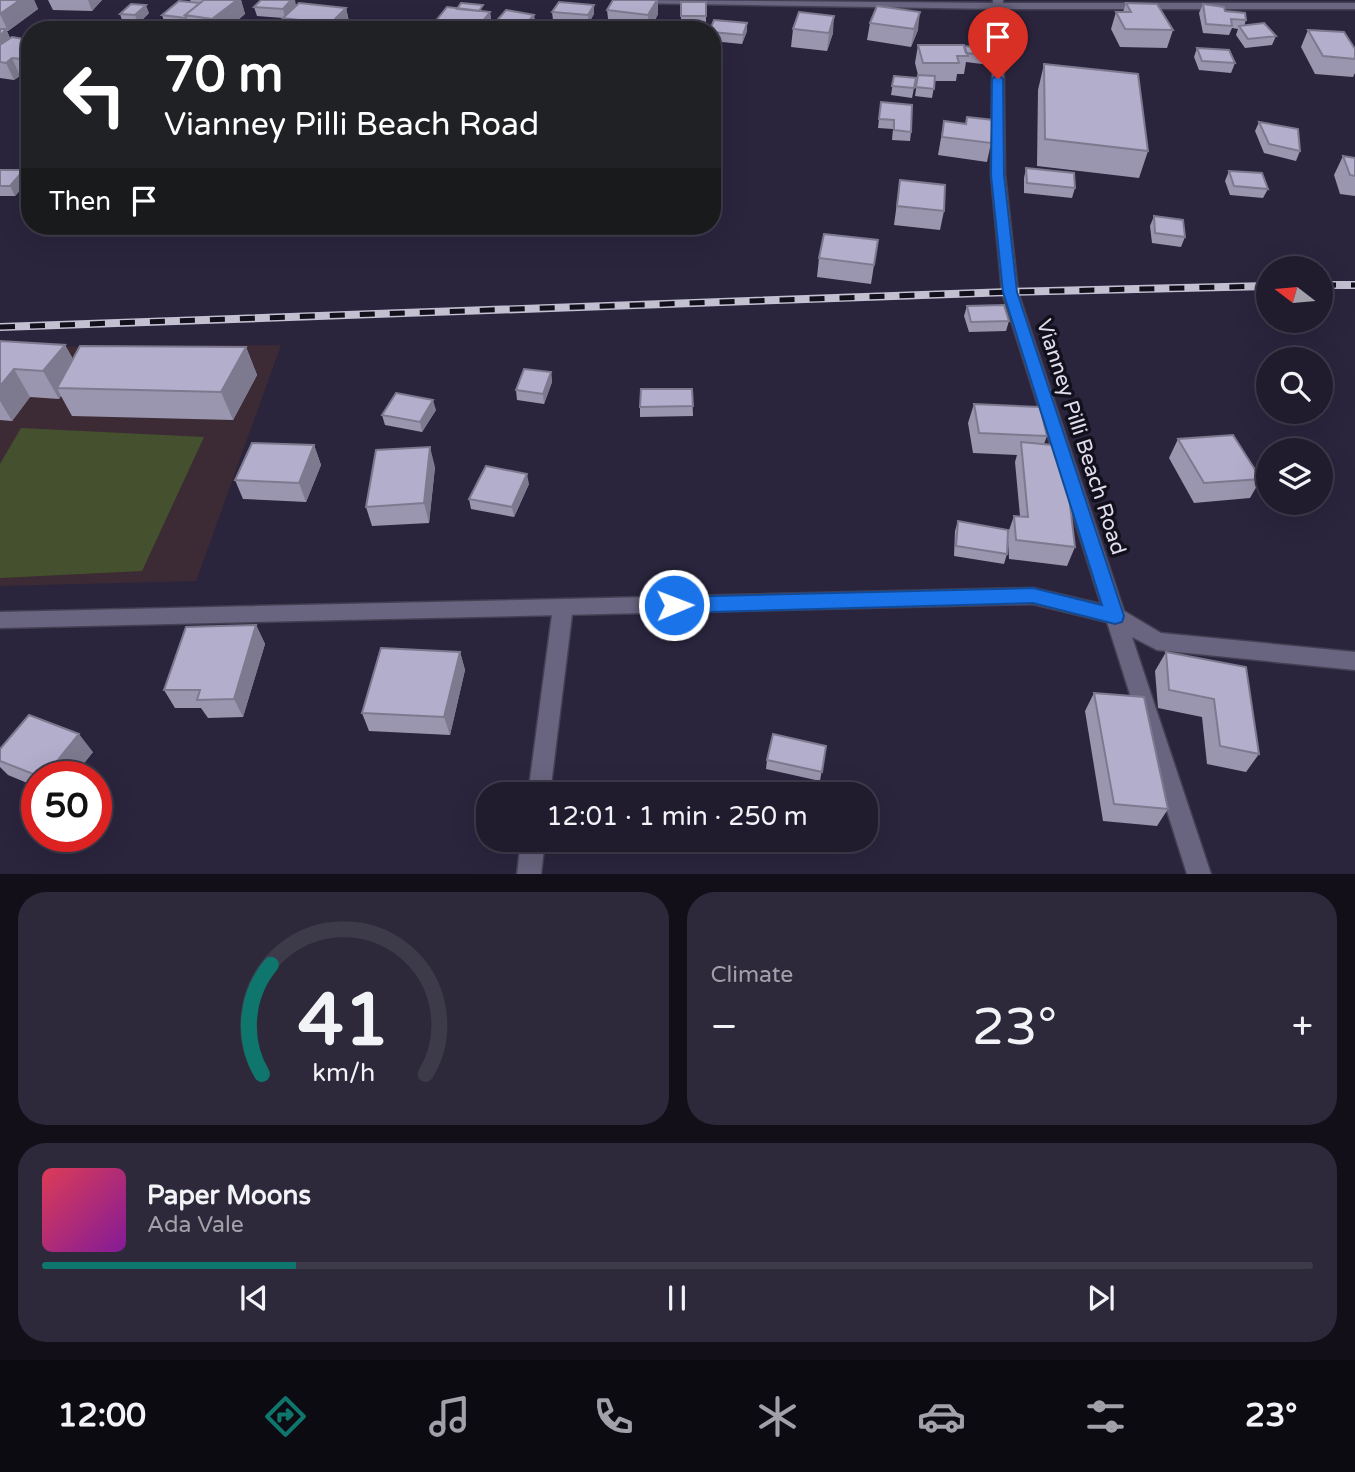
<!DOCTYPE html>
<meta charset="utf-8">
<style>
:root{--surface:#201c2e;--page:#2d293a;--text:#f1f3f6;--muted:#a2a1aa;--line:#3d3a4a;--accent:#0f766e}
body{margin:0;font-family:"Varela Round",sans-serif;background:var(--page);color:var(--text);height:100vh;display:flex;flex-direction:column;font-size:26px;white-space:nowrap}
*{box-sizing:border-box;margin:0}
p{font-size:23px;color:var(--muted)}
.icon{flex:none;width:38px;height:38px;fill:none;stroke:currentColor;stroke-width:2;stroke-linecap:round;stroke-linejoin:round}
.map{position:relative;height:874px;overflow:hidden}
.drawer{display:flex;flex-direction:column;gap:18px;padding:18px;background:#120f19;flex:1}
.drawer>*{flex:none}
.hud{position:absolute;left:21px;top:21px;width:700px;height:214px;border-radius:28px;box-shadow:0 7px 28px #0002,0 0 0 2px var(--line);background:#202124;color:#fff;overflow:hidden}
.needle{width:46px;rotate:286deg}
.buttons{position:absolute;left:1256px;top:256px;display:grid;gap:14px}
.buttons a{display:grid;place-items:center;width:77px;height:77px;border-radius:50%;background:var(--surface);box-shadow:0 7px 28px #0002,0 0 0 2px var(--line);font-size:35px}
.speed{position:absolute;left:21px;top:761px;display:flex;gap:14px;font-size:35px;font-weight:700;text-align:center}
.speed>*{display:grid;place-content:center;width:91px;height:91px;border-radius:50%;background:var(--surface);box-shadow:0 7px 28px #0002,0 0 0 2px var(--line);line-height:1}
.speed .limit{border:10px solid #d22;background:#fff;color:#111}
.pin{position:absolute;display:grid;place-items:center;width:60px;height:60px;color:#fff;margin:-72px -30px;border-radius:50% 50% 50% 0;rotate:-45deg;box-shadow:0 0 7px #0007}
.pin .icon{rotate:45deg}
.me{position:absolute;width:77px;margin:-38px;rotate:89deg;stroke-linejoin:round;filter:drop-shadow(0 0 5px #0008)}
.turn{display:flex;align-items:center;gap:24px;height:147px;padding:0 28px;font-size:32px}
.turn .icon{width:91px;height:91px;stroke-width:2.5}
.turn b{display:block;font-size:49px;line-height:60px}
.then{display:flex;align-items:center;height:66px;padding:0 28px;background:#0003;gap:14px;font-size:26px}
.big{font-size:52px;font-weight:600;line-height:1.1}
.drawer .widget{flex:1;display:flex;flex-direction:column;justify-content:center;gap:10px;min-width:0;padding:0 24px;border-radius:28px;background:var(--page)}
.drawer .dial{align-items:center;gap:0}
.dial svg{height:182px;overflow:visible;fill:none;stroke:var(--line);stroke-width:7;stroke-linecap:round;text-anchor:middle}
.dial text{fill:var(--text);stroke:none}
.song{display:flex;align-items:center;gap:21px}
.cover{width:84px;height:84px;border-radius:10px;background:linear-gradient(135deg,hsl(350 70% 55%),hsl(290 70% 35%))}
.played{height:7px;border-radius:4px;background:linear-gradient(90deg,var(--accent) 20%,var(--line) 20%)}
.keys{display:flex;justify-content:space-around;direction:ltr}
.heat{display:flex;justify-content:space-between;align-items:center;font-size:38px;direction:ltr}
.drawer .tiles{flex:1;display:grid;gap:18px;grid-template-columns:1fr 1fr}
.widget:last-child{grid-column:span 2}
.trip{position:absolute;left:476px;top:782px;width:402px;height:70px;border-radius:28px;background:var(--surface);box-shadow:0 7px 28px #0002,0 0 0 2px var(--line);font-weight:600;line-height:70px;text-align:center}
.menu{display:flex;height:112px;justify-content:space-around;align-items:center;background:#0d0b12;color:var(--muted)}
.menu .icon{width:49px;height:49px}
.menu .current{color:var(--accent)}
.menu b{font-size:32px;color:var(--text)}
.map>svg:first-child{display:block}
.education{fill:#3c2b34}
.green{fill:#45512e}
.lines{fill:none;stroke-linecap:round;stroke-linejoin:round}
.street-casing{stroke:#444054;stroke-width:3}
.secondary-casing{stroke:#444054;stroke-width:3}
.street{fill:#69647f;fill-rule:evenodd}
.secondary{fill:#69647f;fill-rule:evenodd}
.rail-casing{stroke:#c3c0d2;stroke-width:8}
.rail{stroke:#12101b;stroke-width:5;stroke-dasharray:15;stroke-linecap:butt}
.wall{fill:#9a96af}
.shaded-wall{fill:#7d7a8f}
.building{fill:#b3aecc;stroke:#7d7a8f;stroke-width:2}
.route{fill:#1a73e8;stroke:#114b97;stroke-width:2}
.labels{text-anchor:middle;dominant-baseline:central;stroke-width:7;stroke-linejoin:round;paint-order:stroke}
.street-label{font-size:21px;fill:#e0deee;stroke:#12101b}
</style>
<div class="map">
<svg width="1355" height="874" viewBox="0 0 1355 874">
<rect width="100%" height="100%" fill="#2a253d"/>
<!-- education -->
<path class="education" d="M281,345L196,581L0,586V379L28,347Z"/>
<!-- green -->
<path class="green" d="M21,428L204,437L142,571L0,578V464Z"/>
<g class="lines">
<!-- street casing -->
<g class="street-casing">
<path id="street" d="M627,0L998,3L1003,6L998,9L632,3Z
M563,599L570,601L573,607L550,794H528L553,607L556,601Z
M521,840H545L541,874H517Z"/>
</g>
<!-- secondary casing -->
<g class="secondary-casing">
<path id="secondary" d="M993,0H1003V3H1355V9H1003L1005,175L1018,292L1124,611L1161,633L1355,652V670L1157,650L1132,637L1211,874H1187L1107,622L1033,604L0,628V612L1033,588L1101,604L1002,292L991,175Z"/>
</g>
<!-- street -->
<use href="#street" class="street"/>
<!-- secondary -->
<use href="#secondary" class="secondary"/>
<!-- rail casing -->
<g class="rail-casing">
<path id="rail" d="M1321,285H1355
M0,327L1010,292L1269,286"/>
</g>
<!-- rail -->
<use href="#rail" class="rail"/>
</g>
<!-- wall -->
<path class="wall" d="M0,0H34L38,9L8,31H7L10,38L30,40V77L20,76L14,80L0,78Z
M48,0H102L92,11L53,10Z
M190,0H241L245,14L226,30H190L189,27L165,24L162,15L191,2Z
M681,2H706V25H681Z
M1126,3L1173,30L1167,48L1120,47L1111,29L1116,12H1123Z
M1203,4L1225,11L1246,20L1244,26L1276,36L1272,45L1245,48L1236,35L1238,29L1232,28L1229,35L1203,33L1199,13Z
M296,5L346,8L350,26L346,30H286L283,18L257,16L254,7Z
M607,10L658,14L650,30H629L609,27Z
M483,11L490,12L492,26L534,15L535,23L529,30H436L435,22Z
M552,12L594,14L588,24L553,20Z
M149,13L138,24L123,23L120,14Z
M870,23L918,30L911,47L867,40Z
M793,29L833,33L827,51L791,47Z
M712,30L747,31L742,44L712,41Z
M1308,30L1355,49V73L1353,77L1315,74L1301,47Z
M918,45L985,48L982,64L966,62L964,74H957L956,81H935L932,98L915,96L918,75L915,63Z
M1197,48L1235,63L1231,73L1199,70L1194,57Z
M1044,64L1148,151L1139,178L1037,166L1038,90Z
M894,76L916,78L912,98L891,95Z
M881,102L911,132L910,141L892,140L893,129L878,128Z
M944,121L965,124L991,143L987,162L938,155Z
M1259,122L1300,151L1296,161L1264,153L1255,131Z
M1343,156L1355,158V196L1340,194L1334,175Z
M1026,168L1075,188L1072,198L1024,193V178Z
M0,170H24L29,180L15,196H0Z
M1229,171L1268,189L1263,198L1230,195L1225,181Z
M900,180L944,211L940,230L894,225Z
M1154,216L1185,237L1181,247L1152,243L1150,226Z
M126,226H177L176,229H128Z
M618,226H638L637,228Z
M878,240L871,284L817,277L819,258Z
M967,306L1009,321L1006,331L969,332L964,316Z
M0,341L65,345L73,359L246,347L257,375L233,420L72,416L61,396L59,399L30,397L12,421L0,420Z
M551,372L552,382L544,404L517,400L516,390Z
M692,389L693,416L640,417V407Z
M974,404L1047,436L1044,444L1075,547L1067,566L1009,559L1008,541L1007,554L1004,564L954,556L955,531L958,521L1008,533L1014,516H1020L1015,462L1017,455L973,453L968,423Z
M436,410L422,432L385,425L382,415Z
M1178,439L1261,479L1250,498L1194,503L1169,458Z
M314,445L321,465L306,502L243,499L235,480Z
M435,467L429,523L372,526L366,507Z
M529,484L514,517L471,509L469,499Z
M256,625L265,644L243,717L208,718L201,708H175L164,690Z
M460,652L465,670L450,735L369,731L362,713Z
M1166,652L1246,667L1259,754L1246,772L1207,764L1202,717L1158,708L1155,671Z
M1094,693L1168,809L1157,826L1103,821L1085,711Z
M826,746L820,781L766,769L767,760Z
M0,749L93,752L73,777H37V787L8,775L0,767Z"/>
<!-- shaded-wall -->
<path class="shaded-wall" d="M18,0H34L38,9L8,31L0,14Z
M88,0H102L92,11Z
M237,0H241L245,14L226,30H216L212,19Z
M291,0H295L296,5L285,18L283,9Z
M657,0H658V14L650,30H649L648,15Z
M146,5L149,13L138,24L135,15Z
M594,5V14L588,24V15Z
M346,8L350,26L346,30H324Z
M490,12L492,29L479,30L478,27Z
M920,12L918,30L911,47L914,29Z
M534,15L535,23L529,30H520Z
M834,16L833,33L827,51L829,33Z
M747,23V31L742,44L743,35Z
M6,29L10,38L0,49V36Z
M12,58L20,76L14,80L6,63Z
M24,170L29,180L15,196L10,186Z
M65,345L80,373L57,388L61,396L59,399L43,371Z
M246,347L257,375L233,420L221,392Z
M14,369L30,397L12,421L0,401V386Z
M551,372L552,382L544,404L543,394Z
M433,400L436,410L422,432L420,422Z
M314,445L321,465L306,502L299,483Z
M430,447L435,467L429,523L424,503Z
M527,474L529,484L514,517L512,507Z
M256,625L265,644L243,717L234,699Z
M460,652L465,670L450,735L444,717Z
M79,734L93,752L73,777H44Z"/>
<!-- building -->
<path class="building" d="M0,0H20L0,14Z
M204,0H237L212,19L185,15Z
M261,0H291L283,9L254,7Z
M613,0H657L648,15L607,10Z
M179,1L200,3L185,15L186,18L162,15Z
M559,2L594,5L588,15L552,12Z
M681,2H706V16H681Z
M299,3L346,8L324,30H289L299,20L283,18Z
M461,3L483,5L479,11L457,9Z
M1126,3L1157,4L1173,30L1125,29L1116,12H1131Z
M131,4L146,5L135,15L120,14Z
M1203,4L1224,7L1225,11L1245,13L1246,20L1231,19L1232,26L1206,24Z
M877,6L920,12L914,29L870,23Z
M447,7L490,12L478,27L435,22Z
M506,10L534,15L520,30L492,26Z
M799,12L834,16L829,33L793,29Z
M714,20L747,23L743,35L712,32V30H710Z
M569,23L609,26L607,30H566Z
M1264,23L1276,36L1248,39L1239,26Z
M100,24L124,28L121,30H91Z
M0,29H6L0,36Z
M667,29H689L666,30Z
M1308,30L1344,32L1355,49V59L1323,56Z
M12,37L30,40V60L12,58L6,63L0,62V45Z
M918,45H964L968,56H957L959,63H923Z
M964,46L985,48L984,55L966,53Z
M1197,48L1229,50L1235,63L1202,61Z
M1044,64L1138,74L1148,151L1045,139Z
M918,75L935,76L934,89L916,87Z
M894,76L916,78L914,88L892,86Z
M881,102L912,105L911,132L894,130V120L879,119Z
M967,117L993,120L991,143L942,137L944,121L966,124Z
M1259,122L1298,129L1300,151L1269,144Z
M1343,156L1355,158V176L1350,175Z
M1026,168L1074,173L1075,188L1027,183Z
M0,170H24L10,186H0Z
M1229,171L1262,173L1268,189L1234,186Z
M900,180L945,185L944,211L897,206Z
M1154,216L1183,220L1185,237L1155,233Z
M824,234L878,240L874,265L819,258Z
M1004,305L1009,321L971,322L967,306Z
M0,341L65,345L43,371L14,369L0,386Z
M80,346L246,347L221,392L57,388Z
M524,369L551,372L543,394L516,390Z
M641,389H692L693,406L640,407Z
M396,393L433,400L420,422L382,415Z
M974,404L1040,407L1047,436L979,433Z
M1233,435L1261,479L1204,483L1178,439Z
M1021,442L1063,446L1075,547L1016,540L1014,516L1028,517Z
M252,443L314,445L299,483L235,480Z
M430,447L424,503L366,507L376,450Z
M486,466L527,474L512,507L469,499Z
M958,521L1008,530L1007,554L956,546Z
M256,625L234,699L197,700L200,690H164L186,627Z
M381,648L460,652L444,717L362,713Z
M1166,652L1246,667L1259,754L1220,746L1214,699L1169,690Z
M1094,693L1144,697L1168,809L1114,804Z
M29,715L79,734L44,777H41L0,761V749Z
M773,734L826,746L822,772L767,760Z"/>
<!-- route -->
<path class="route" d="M998,75L1003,79L1004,175L1017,292L1124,616L1122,622L1115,624L1033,603L674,613L668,610L665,605L668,600L674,597L1033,588L1102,605L1003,292L991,175L992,79Z"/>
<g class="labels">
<!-- street labels -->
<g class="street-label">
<text transform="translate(1081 437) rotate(72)">Vianney Pilli Beach Road</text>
</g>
</g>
</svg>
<div class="buttons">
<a><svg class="needle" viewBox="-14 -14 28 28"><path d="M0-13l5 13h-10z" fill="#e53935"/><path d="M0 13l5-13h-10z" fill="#a2a1aa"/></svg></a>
<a><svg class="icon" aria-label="search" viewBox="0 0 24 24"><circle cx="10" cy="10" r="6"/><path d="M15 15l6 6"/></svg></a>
<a><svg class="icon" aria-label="layers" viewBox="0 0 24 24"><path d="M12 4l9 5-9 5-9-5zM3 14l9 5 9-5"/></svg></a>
</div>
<div class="speed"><div class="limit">50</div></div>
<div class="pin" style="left:998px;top:79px;background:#d93025"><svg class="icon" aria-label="arrive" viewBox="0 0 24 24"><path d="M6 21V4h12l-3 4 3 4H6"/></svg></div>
<svg class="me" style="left:674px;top:605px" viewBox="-20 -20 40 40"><circle r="17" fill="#1a73e8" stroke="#fff" stroke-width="3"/><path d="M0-11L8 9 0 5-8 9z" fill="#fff"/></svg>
<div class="trip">12:01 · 1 min · 250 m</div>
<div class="hud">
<div class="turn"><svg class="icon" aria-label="left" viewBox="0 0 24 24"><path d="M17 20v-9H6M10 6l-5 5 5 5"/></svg><div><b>70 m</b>Vianney Pilli Beach Road</div></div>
<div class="then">Then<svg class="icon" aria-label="arrive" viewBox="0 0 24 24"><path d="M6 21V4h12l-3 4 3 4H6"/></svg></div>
</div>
</div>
<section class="drawer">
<div class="tiles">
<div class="widget dial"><svg viewBox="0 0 100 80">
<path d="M14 69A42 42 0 1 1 86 69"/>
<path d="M14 69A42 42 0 0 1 18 21" stroke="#0f766e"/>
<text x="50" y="56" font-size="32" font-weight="700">41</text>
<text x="50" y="72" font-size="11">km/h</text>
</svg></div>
<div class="widget"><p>Climate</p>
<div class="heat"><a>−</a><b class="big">23°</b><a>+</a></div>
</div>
<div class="widget">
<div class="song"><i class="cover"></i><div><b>Paper Moons</b><p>Ada Vale</p></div></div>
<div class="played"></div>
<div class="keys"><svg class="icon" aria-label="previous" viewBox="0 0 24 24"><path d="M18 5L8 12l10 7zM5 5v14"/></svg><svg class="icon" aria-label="pause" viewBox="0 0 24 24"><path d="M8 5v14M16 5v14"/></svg><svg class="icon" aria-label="next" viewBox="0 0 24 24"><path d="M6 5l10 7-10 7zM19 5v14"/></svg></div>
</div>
</div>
</section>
<nav class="menu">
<b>12:00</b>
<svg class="icon current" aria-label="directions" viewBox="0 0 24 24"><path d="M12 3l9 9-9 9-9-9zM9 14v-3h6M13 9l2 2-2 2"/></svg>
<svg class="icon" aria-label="music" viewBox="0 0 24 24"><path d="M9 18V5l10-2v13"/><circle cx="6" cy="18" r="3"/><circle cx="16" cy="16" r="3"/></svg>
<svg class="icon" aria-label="phone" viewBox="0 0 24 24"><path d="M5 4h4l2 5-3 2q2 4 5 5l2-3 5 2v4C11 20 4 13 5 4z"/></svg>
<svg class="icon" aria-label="climate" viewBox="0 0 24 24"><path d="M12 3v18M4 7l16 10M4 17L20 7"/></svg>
<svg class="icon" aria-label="car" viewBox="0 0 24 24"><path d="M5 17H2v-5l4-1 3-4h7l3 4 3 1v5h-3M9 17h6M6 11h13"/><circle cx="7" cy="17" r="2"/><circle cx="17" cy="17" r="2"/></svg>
<svg class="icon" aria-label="filters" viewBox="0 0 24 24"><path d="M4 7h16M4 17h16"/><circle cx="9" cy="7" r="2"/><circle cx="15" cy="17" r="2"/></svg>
<b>23°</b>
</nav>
